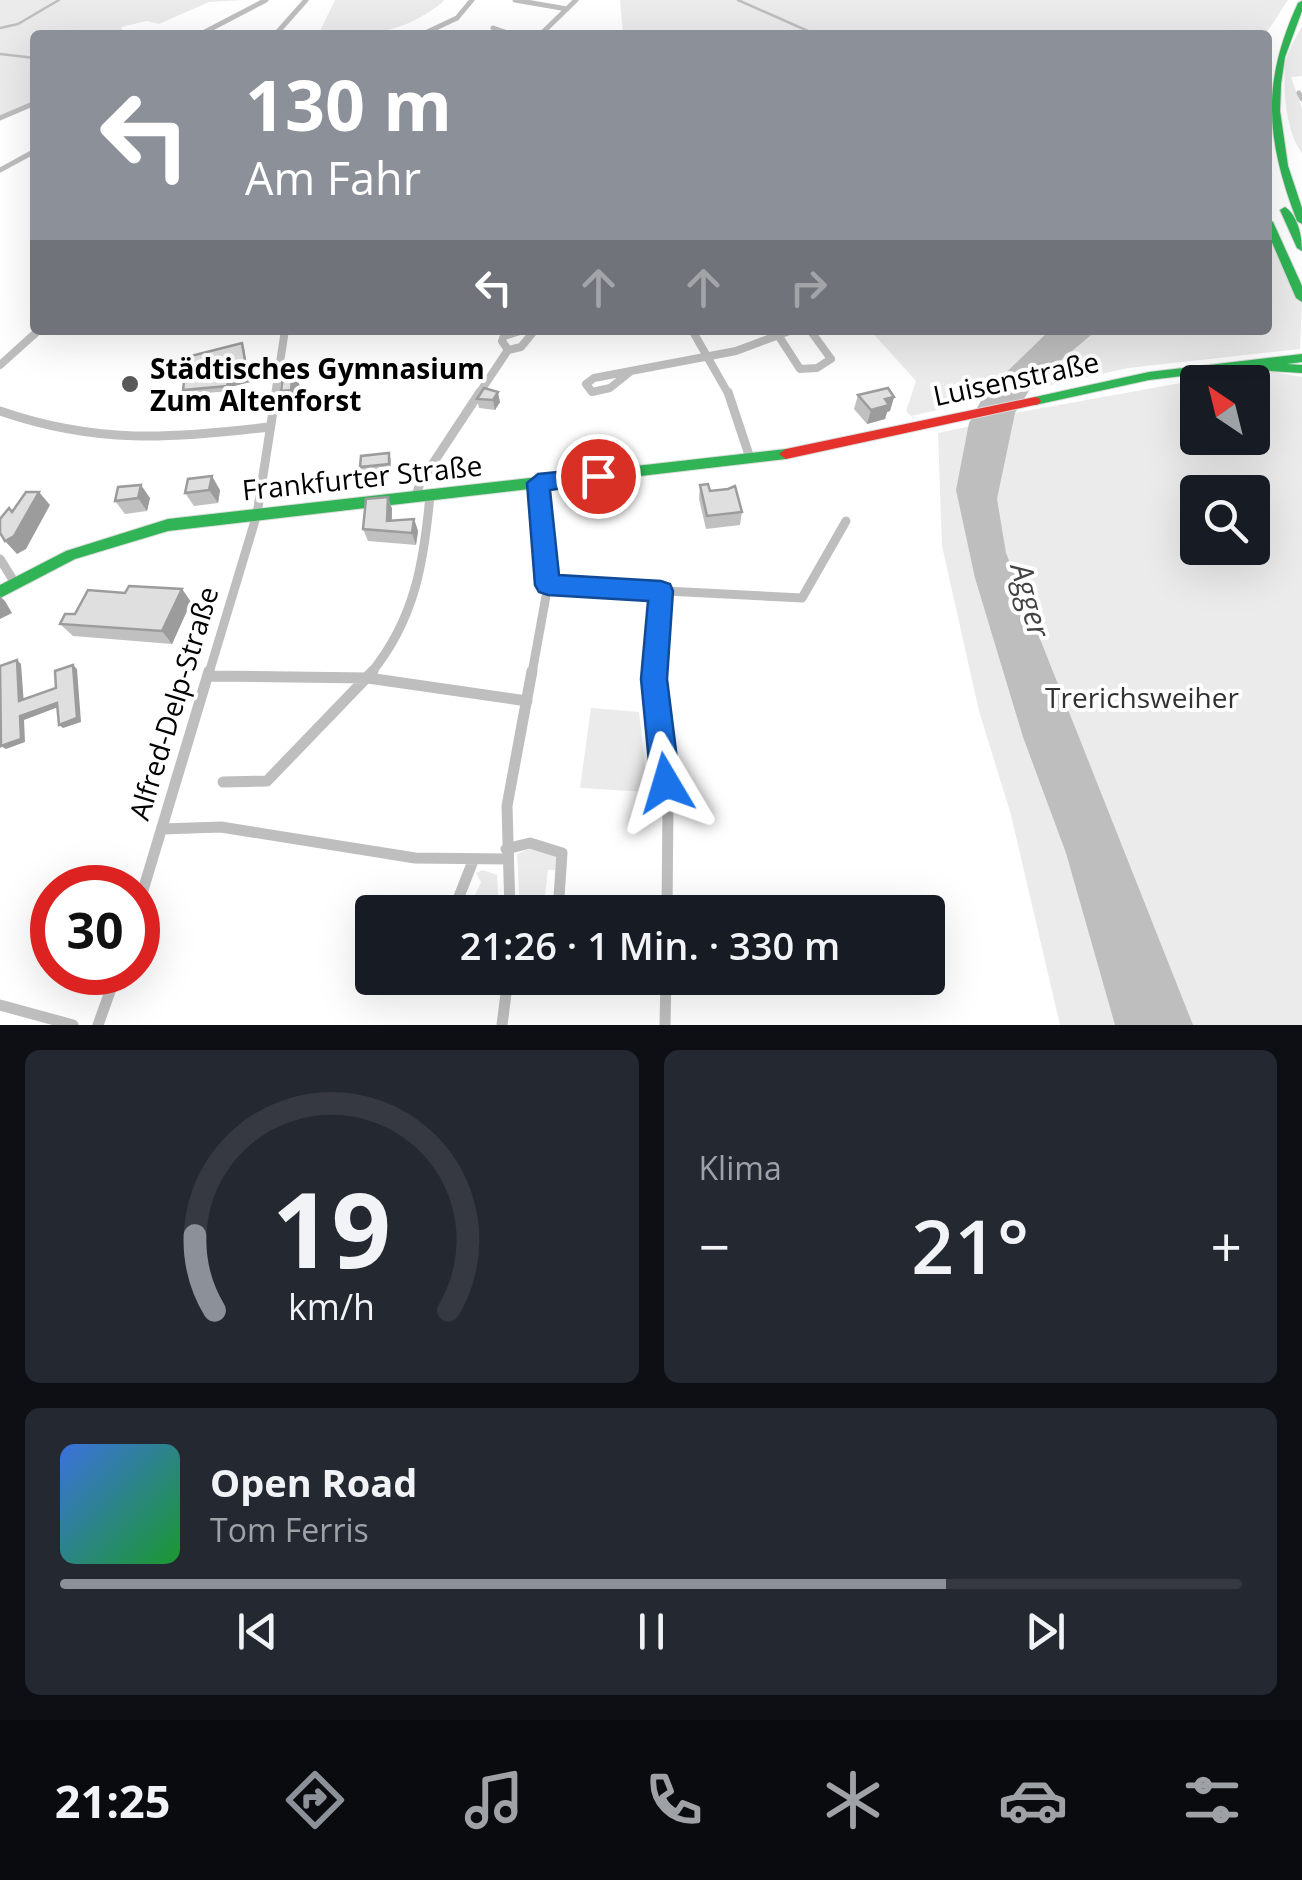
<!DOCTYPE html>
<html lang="de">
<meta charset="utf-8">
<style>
:root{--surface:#171b24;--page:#242831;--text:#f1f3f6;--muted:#9ea1a6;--line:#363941;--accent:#8c9099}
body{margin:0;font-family:"Open Sans",sans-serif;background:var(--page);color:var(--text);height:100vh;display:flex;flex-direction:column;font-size:38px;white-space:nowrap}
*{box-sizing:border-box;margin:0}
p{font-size:32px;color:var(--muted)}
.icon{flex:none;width:55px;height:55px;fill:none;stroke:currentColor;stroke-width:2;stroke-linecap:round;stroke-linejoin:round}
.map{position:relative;height:1025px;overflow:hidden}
.sheet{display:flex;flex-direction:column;gap:25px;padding:25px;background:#0d0f14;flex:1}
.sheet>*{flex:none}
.hud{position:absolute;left:30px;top:30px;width:1242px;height:305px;border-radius:10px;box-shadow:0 10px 40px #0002;background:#8c9099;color:#fff;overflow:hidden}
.needle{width:65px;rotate:325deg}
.controls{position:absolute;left:1180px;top:365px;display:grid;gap:20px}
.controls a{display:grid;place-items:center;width:90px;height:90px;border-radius:10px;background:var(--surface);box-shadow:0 10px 40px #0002;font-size:50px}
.speed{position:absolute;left:30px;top:865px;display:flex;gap:20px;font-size:50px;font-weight:700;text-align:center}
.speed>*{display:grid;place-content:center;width:130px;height:130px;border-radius:50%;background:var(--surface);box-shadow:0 10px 40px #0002;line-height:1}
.speed .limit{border:15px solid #d22;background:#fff;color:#111}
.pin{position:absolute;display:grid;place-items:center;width:85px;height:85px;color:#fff;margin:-42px;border:5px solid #fff;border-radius:50%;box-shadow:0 2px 10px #0007}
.me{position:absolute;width:110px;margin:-55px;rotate:353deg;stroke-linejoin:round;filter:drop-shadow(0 0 8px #0008)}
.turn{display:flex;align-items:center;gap:35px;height:210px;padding:0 50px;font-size:45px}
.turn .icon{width:130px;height:130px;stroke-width:2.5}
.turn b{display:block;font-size:70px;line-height:85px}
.lanes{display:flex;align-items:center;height:95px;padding:0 50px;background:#0003;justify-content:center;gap:50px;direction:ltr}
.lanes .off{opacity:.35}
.big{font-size:75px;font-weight:600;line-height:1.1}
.sheet .widget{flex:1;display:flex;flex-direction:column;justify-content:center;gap:15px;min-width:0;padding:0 35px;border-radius:15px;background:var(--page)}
.sheet .dial{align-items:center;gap:0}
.dial svg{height:260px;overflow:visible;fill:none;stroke:var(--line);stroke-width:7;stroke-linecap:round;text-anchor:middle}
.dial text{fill:var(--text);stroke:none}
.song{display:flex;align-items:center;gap:30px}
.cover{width:120px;height:120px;border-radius:15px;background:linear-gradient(135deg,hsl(220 70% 55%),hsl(130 70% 35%))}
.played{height:10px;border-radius:5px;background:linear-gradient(90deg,var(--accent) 75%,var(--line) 75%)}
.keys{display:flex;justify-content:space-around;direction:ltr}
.heat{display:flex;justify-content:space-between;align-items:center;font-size:55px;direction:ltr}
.sheet .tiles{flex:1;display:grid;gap:25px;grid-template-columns:1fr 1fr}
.widget:last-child{grid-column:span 2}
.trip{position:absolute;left:355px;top:895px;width:590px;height:100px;border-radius:10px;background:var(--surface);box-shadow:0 10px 40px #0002;font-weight:600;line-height:100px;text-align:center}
.menu{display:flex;height:160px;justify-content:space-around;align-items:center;background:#090b0e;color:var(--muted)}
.menu .icon{width:70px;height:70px}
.menu .current{color:var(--accent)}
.menu b{font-size:45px;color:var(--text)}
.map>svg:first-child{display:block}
.green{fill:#ebebeb;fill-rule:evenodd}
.water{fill:#bebebe}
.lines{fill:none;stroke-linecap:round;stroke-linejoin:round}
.stream{stroke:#bebebe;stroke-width:2.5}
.fast-casing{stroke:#dbdbdb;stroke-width:2}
.jam-casing{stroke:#dbdbdb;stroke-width:2}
.street-far3{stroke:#bebebe;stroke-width:5}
.street-far2{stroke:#bebebe;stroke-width:8}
.street-far1{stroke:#bebebe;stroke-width:9}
.street{stroke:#bebebe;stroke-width:11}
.fast{fill:#30b455;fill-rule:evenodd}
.jam{fill:#e5322d;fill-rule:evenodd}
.wall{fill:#c0c0c0}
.shaded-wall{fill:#9c9c9c}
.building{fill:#dfdfdf;stroke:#9c9c9c;stroke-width:2.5}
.route{fill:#1a73e8;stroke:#114b97;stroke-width:2.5}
.poi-dot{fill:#595959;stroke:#fff;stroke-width:4}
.labels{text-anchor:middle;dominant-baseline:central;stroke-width:8;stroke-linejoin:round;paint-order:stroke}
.poi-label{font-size:28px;font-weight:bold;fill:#000;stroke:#fff;text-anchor:start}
.street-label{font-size:28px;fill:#000;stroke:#fff}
.park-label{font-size:28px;fill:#323232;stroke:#fff}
.water-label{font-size:30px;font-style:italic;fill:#434343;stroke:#fff}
</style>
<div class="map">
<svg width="1302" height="1025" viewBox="0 0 1302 1025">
<rect width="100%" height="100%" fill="#fff"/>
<!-- green -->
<path class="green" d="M0,0H244L209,2L159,24L147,21L121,27L124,33L116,35H35V102L0,116Z
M335,0H443L444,1C402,35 369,35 318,35Z
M620,0H1288L1265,35H623Z
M1302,26V76L1291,77L1302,108V153C1286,132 1283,90 1285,64C1287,51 1296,37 1302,26Z
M1268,223L1302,301L1300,349L1128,368L911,416L906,411L916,381L870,330H1268Z
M1258,369L1302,377V1025H1060L1011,815L979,711L942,546L938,433L1014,417L1015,413ZM1198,382H1252V438H1198ZM1198,492H1252V548H1198Z
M591,708L639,712L648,792L580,788Z
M531,848L557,857L559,870H548L543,912H520L517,854Z
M483,870L497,875L499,912H467L481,882L476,873Z"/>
<!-- water -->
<path class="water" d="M1050,330H1097L1034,383L1015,413L997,499L1006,553L1193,1025H1115L1066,853L1023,737L975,578L956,490L969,423L985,393Z"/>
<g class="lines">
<!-- stream -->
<path class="stream" d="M738,0L817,35
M0,28L18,24L59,0
M0,54L35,58"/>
<!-- fast casing -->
<g class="fast-casing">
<path id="fast" d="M1302,1V11L1285,57L1281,84L1280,111L1288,166L1302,208V224L1297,221C1266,140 1261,83 1298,3Z
M1285,207C1298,216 1302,236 1302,251L1297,248L1280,210Z
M1268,219L1273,222L1302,286V302L1296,298L1268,233Z
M1302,354V362L1287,364L1302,365V373L1241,369L1149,380L1035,405L1029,401L1035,397L1149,372Z
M786,449L793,454L786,459L168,531L75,559L0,598V585L66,551L168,519Z"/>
</g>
<!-- jam casing -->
<g class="jam-casing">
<path id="jam" d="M1035,397L1039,398L1041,401L1039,404L786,459L779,454L786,449Z"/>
</g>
<!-- street-far3 -->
<path class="street-far3" d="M515,0L567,9
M493,28L513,35
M199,35L266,0
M275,35L306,0
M421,35L457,18L472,0
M540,35L576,0
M1299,93L1302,99
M0,118L35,103
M0,170L35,151"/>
<!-- street-far2 -->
<path class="street-far2" d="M523,330L504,336L502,341L508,350L521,347L535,330
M692,330L729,395
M778,335L800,369L817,368L831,359L810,330
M0,365L39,330
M630,372L610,388L592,392L586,384L594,378L736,351L792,330
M275,395L285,330
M478,395L508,350"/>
<!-- street-far1 -->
<path class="street-far1" d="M728,392L750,458
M0,411C96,444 170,439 269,427
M416,496L420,483L480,392
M0,559L15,583
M548,585L802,598L846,521
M209,673L257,514L276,392
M371,673C415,619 424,562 430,495
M532,673L548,585L538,483
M654,673L661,591"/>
<!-- street -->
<path class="street" d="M655,671L668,803L667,912
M210,676L368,678L527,701
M223,782L267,781L373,671
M162,829L221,827L415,858L507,859
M506,849L530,843L562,853L558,912
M138,907L209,671
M453,912L473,861
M510,912L507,806L532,671
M0,1005L73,1025
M98,1025L117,972
M502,1025L508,978
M665,1025L666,978"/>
<!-- fast -->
<use href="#fast" class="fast"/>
<!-- jam -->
<use href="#jam" class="jam"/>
</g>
<!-- wall -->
<path class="wall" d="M244,348L250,382L230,387L229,391L186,395L183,390Z
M301,388L299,409L290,410L281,391Z
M858,395L894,397L890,411L887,412L885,419L867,424L854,409Z
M477,399L500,402L495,410L479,408Z
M391,458V468L362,471L360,467Z
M188,479L220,490L218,503L194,506L185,493Z
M700,485L742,512L740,525L706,529L699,499Z
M118,487L150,498L147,511L125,514L115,501Z
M388,497L392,509V520L414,519L418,531L416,545L368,541L363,529Z
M182,589L191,602L172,644L73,636L60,624L125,593Z"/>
<!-- shaded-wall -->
<path class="shaded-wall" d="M242,343L250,382L230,387L229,391L227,386Z
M293,370L301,388L299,409L291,390Z
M498,392L500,402L495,410L493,400Z
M894,397L890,411L887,412L885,419L867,424L871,410L885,399Z
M212,476L220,490L218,503L209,490Z
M141,485L150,498L147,511L138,498Z
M39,492L50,505L26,549L17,554L5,541L22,522Z
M388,497L392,509L391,533L387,521Z
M414,519L418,531L416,545L412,533Z
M182,589L191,602L172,644L162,631Z
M0,596L5,601L12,613L0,619Z
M17,660L21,664L24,705L19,701Z
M73,665L77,669L81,722L63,728L59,725Z
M57,703L61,706L24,720L25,742L6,749L1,746L20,716Z"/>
<!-- building -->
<path class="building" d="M242,343L248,378L228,382L227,386L183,390L187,357Z
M284,370H293L291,390L281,391Z
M484,388L498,392L493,400L477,399Z
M888,388L894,397L885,399L889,405L871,410L858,395Z
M389,453V464L360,467L361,456Z
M212,476L209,490L185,493L188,479Z
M708,484L710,491L728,489L735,486L742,512L707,516L700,485Z
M141,485L138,498L115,501L118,487Z
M26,492H39L14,536L5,541L0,533V519L9,508L12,512Z
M388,497L387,521L414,519L412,533L363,529L366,499Z
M129,586L182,589L162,631L60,624L65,614H75L88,590L125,593Z
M17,660L19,701L56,688L55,671L73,665L77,718L59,725L57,703L20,716L21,739L1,746L0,666Z"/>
<!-- route -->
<path class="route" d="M598,468L605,470L609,476L605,482L550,490L559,575L661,581L670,584L673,591L667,679L680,783L675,793L666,797L656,793L651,783L641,679L648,601L548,595L539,592L535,585L527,483L538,474Z"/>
<!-- markers -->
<circle class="poi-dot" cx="130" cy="384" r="10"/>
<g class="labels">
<!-- poi labels -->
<g class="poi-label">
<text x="150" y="368">Städtisches Gymnasium<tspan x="150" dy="32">Zum Altenforst</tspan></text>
</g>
<!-- street labels -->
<g class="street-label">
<text transform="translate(1016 378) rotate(-12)">Luisenstraße</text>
<text transform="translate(362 477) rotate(-6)">Frankfurter Straße</text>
<text transform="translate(173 703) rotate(-73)">Alfred-Delp-Straße</text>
</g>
<!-- park labels -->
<g class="park-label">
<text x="1142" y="697">Trerichsweiher</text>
</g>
<!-- water labels -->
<g class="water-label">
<text transform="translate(1031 600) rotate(75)">Agger</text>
</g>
</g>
</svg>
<div class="controls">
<a><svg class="needle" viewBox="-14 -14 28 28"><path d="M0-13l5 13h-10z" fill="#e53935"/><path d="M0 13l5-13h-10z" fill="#9ea1a6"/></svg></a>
<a><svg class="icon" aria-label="search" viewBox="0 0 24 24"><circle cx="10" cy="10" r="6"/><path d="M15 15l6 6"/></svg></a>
</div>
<div class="speed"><div class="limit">30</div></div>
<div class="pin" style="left:598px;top:476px;background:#d93025"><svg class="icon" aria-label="arrive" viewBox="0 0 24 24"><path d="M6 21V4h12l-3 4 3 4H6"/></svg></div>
<svg class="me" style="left:666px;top:783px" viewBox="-20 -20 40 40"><path d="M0-17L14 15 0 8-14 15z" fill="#1a73e8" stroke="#fff" stroke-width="4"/></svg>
<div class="trip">21:26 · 1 Min. · 330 m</div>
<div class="hud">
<div class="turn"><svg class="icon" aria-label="left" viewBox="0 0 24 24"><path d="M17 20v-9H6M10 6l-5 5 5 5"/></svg><div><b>130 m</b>Am Fahr</div></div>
<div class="lanes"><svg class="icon" aria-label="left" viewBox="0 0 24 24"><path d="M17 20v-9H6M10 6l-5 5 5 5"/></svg><svg class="icon off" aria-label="ahead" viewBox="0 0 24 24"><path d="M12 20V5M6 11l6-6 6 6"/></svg><svg class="icon off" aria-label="ahead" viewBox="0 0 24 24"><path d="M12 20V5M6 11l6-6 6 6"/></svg><svg class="icon off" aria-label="right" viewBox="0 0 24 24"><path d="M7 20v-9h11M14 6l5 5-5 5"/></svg></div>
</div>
</div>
<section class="sheet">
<div class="tiles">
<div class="widget dial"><svg viewBox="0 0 100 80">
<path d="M14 69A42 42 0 1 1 86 69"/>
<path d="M14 69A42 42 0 0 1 8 46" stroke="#8c9099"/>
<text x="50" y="56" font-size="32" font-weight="700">19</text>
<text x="50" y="72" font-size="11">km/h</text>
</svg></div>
<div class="widget"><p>Klima</p>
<div class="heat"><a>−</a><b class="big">21°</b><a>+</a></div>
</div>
<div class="widget">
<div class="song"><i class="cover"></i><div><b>Open Road</b><p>Tom Ferris</p></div></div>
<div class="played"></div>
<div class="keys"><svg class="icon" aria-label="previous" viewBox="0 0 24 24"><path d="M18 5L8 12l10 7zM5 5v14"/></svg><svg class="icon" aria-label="pause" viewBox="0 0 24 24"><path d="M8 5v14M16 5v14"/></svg><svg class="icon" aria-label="next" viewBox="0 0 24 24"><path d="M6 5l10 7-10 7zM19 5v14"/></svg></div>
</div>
</div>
</section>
<nav class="menu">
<b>21:25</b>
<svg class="icon current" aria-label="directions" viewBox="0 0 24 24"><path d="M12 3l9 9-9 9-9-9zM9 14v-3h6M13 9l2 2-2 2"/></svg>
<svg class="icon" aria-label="music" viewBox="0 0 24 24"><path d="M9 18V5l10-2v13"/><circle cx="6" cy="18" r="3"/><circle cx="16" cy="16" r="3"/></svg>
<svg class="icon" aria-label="phone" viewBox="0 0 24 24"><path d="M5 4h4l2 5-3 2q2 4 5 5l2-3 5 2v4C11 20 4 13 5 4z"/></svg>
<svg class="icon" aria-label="climate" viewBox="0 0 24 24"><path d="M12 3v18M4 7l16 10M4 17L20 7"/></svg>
<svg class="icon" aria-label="car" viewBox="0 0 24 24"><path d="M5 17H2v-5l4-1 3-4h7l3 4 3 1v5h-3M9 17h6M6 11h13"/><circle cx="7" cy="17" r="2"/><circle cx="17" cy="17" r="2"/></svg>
<svg class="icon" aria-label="filters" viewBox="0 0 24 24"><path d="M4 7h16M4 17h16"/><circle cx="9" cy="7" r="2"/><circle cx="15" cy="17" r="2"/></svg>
</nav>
